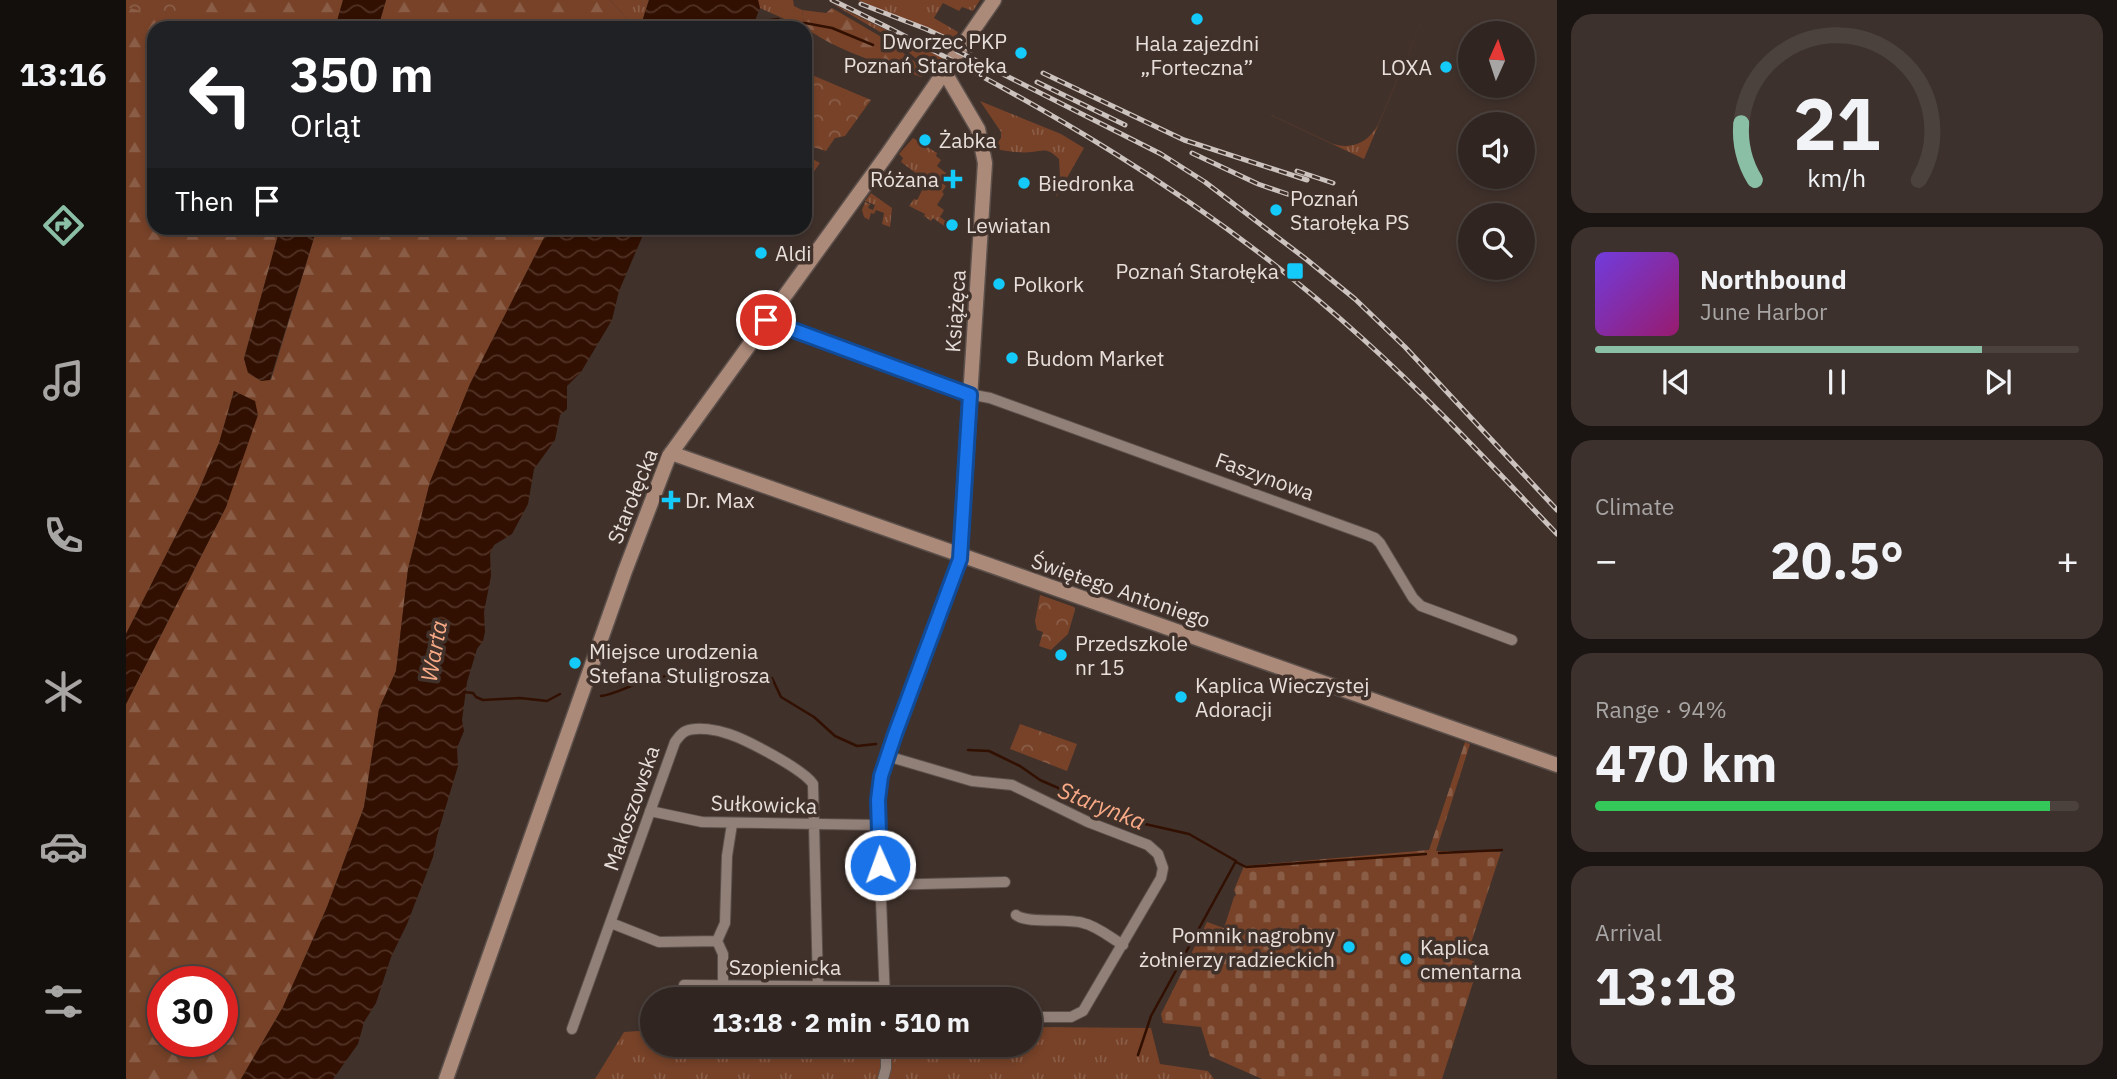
<!DOCTYPE html>
<meta charset="utf-8">
<style>
:root{--surface:#302520;--page:#3c312d;--text:#f1f3f6;--muted:#a8a5a5;--line:#4b423e;--accent:#8abfa5}
body{margin:0;font-family:"IBM Plex Sans",sans-serif;background:var(--page);color:var(--text);height:100vh;display:flex;flex-direction:column;font-size:26px;white-space:nowrap}
*{box-sizing:border-box;margin:0}
p{font-size:23px;color:var(--muted)}
.icon{flex:none;width:38px;height:38px;fill:none;stroke:currentColor;stroke-width:2;stroke-linecap:round;stroke-linejoin:round}
.map{position:relative;flex:1;overflow:hidden}
.side{display:flex;flex-direction:column;gap:14px;padding:14px;background:#1a1412;width:560px}
.side>*{flex:none}
.banner{position:absolute;left:21px;top:21px;width:665px;height:214px;border-radius:21px;box-shadow:0 4px 10px #0003,0 0 0 2px var(--line);background:#202124;color:#fff;overflow:hidden}
.needle{width:46px;rotate:3deg}
.buttons{position:absolute;left:1332px;top:21px;display:grid;gap:14px}
.buttons a{display:grid;place-items:center;width:77px;height:77px;border-radius:50%;background:var(--surface);box-shadow:0 4px 10px #0003,0 0 0 2px var(--line);font-size:35px}
.speed{position:absolute;left:21px;top:966px;display:flex;gap:14px;font-size:35px;font-weight:700;text-align:center}
.speed>*{display:grid;place-content:center;width:91px;height:91px;border-radius:50%;background:var(--surface);box-shadow:0 4px 10px #0003,0 0 0 2px var(--line);line-height:1}
.speed .limit{border:10px solid #d22;background:#fff;color:#111}
.pin{position:absolute;display:grid;place-items:center;width:60px;height:60px;color:#fff;margin:-30px;border:4px solid #fff;border-radius:50%;box-shadow:0 2px 7px #0007}
.me{position:absolute;width:77px;margin:-38px;rotate:358deg;stroke-linejoin:round;filter:drop-shadow(0 0 5px #0008)}
.turn{display:flex;align-items:center;gap:24px;height:147px;padding:0 28px;font-size:32px}
.turn .icon{width:91px;height:91px;stroke-width:2.5}
.turn b{display:block;font-size:49px;line-height:60px}
.then{display:flex;align-items:center;height:66px;padding:0 28px;background:#0003;gap:14px;font-size:26px}
.big{font-size:52px;font-weight:700;line-height:1.1}
.side .card{flex:1;display:flex;flex-direction:column;justify-content:center;gap:10px;min-width:0;padding:0 24px;border-radius:21px;background:var(--page)}
.side .dial{align-items:center;gap:0}
.dial svg{height:182px;overflow:visible;fill:none;stroke:var(--line);stroke-width:7;stroke-linecap:round;text-anchor:middle}
.dial text{fill:var(--text);stroke:none}
.song{display:flex;align-items:center;gap:21px}
.cover{width:84px;height:84px;border-radius:10px;background:linear-gradient(135deg,hsl(260 70% 55%),hsl(320 70% 35%))}
.played{height:7px;border-radius:4px;background:linear-gradient(90deg,var(--accent) 80%,var(--line) 80%)}
.keys{display:flex;justify-content:space-around;direction:ltr}
.heat{display:flex;justify-content:space-between;align-items:center;font-size:38px;direction:ltr}
.charge{height:10px;border-radius:5px;background:linear-gradient(90deg,#34c759 94%,var(--line) 0)}
.trip{position:absolute;left:514px;top:987px;width:402px;height:70px;border-radius:35px;background:var(--surface);box-shadow:0 4px 10px #0003,0 0 0 2px var(--line);font-weight:700;line-height:70px;text-align:center}
main{display:flex;flex:1;min-height:0}
.tab-bar{display:flex;flex-direction:column;width:126px;justify-content:space-around;align-items:center;background:#130f0d;color:var(--muted)}
.tab-bar .icon{width:49px;height:49px}
.tab-bar .selected{color:var(--accent)}
.tab-bar b{font-size:32px;color:var(--text)}
.map>svg:first-child{display:block}
.grass{fill:url(#grass-tufts)}
.forest{fill:url(#forest-firs);fill-rule:evenodd}
.cemetery{fill:url(#cemetery-stones)}
.park{fill:url(#park-crowns)}
.water{fill:url(#water-waves)}
.lines{fill:none;stroke-linecap:round;stroke-linejoin:round}
.stream{stroke:#321001;stroke-width:2.5}
.street-casing{stroke:#5c504b;stroke-width:12}
.secondary-casing{stroke:#5c504b;stroke-width:17}
.street{stroke:#918078;stroke-width:10}
.secondary{stroke:#ac8a7a;stroke-width:14}
.rail-casing{stroke:#ccc2be;stroke-width:5}
.rail{stroke:#40312b;stroke-width:2.5;stroke-dasharray:8;stroke-linecap:butt}
.route-casing{stroke:#114b97;stroke-width:18}
.route{stroke:#1a73e8;stroke-width:12}
.poi-dot{fill:#13cafb;stroke:#40312b;stroke-width:2.5}
.labels{text-anchor:middle;dominant-baseline:central;stroke-width:7;stroke-linejoin:round;paint-order:stroke}
.poi-label{font-size:21px;fill:#e8dfdb;stroke:#40312b;text-anchor:start}
.street-label{font-size:21px;fill:#e8dfdb;stroke:#40312b}
.water-label{font-size:23px;font-style:italic;fill:#f9aa86;stroke:#40312b}
</style>
<main>
<nav class="tab-bar">
<b>13:16</b>
<svg class="icon selected" aria-label="directions" viewBox="0 0 24 24"><path d="M12 3l9 9-9 9-9-9zM9 14v-3h6M13 9l2 2-2 2"/></svg>
<svg class="icon" aria-label="music" viewBox="0 0 24 24"><path d="M9 18V5l10-2v13"/><circle cx="6" cy="18" r="3"/><circle cx="16" cy="16" r="3"/></svg>
<svg class="icon" aria-label="phone" viewBox="0 0 24 24"><path d="M5 4h4l2 5-3 2q2 4 5 5l2-3 5 2v4C11 20 4 13 5 4z"/></svg>
<svg class="icon" aria-label="climate" viewBox="0 0 24 24"><path d="M12 3v18M4 7l16 10M4 17L20 7"/></svg>
<svg class="icon" aria-label="car" viewBox="0 0 24 24"><path d="M5 17H2v-5l4-1 3-4h7l3 4 3 1v5h-3M9 17h6M6 11h13"/><circle cx="7" cy="17" r="2"/><circle cx="17" cy="17" r="2"/></svg>
<svg class="icon" aria-label="filters" viewBox="0 0 24 24"><path d="M4 7h16M4 17h16"/><circle cx="9" cy="7" r="2"/><circle cx="15" cy="17" r="2"/></svg>
</nav>
<div class="map">
<svg width="1431" height="1079" viewBox="0 0 1431 1079">
<defs>
<pattern id="grass-tufts" width="24" height="20" patternUnits="userSpaceOnUse" patternTransform="scale(1.75)"><rect width="24" height="20" fill="#774228"/><path d="M3 7l-1-3M5 7V3M7 7l1-3M15 17l-1-3M17 17v-4M19 17l1-3" fill="none" stroke="#8a5d47"/></pattern>
<pattern id="forest-firs" width="22" height="20" patternUnits="userSpaceOnUse" patternTransform="scale(1.75)"><rect width="22" height="20" fill="#774228"/><path d="M5 1l3.5 6h-7zM16 11l3.5 6h-7z" fill="#8a5d47"/></pattern>
<pattern id="cemetery-stones" width="16" height="16" patternUnits="userSpaceOnUse" patternTransform="scale(1.75)"><rect width="16" height="16" fill="#774228"/><path d="M2 7V4a2 2 0 0 1 4 0v3zM10 15v-3a2 2 0 0 1 4 0v3z" fill="#8a5d47"/></pattern>
<pattern id="park-crowns" width="20" height="18" patternUnits="userSpaceOnUse" patternTransform="scale(1.75)"><rect width="20" height="18" fill="#774228"/><path d="M2 6a3 3 0 1 1 6 0M12 15a3 3 0 1 1 6 0" fill="none" stroke="#8a5d47"/></pattern>
<pattern id="water-waves" width="16" height="10" patternUnits="userSpaceOnUse" patternTransform="scale(1.75)"><rect width="16" height="10" fill="#321001"/><path d="M0 5q4-4 8 0t8 0" fill="none" stroke="#503225"/></pattern>
</defs>
<rect width="100%" height="100%" fill="#40312b"/>
<!-- grass -->
<path class="grass" d="M484,0H523L514,28H505L504,22Z
M632,0H667L668,6L676,10L678,23L690,35L679,28L634,8Z
M732,0H854L847,11L836,7L833,11L817,3L808,18L832,32L828,40Z
M1305,0L1238,159L1115,101L1207,144C1227,150 1242,142 1252,125Z
M705,3L818,58L808,73L766,39Z
M854,101L935,134L958,148L930,197L934,177L933,159C922,148 919,150 906,152C896,153 882,152 871,149L870,145L875,138V132Z
M787,138L811,153L810,156L815,160L811,166L820,173L814,182L820,186L816,192L818,194L811,205L818,210L814,217L824,224L821,228L807,218L805,221L798,216L799,214L783,206L788,199L791,200L799,185L788,178L791,174L775,162L777,158L773,154Z
M745,193L766,208L764,227L756,224L758,213L750,210L748,214L745,213L743,220L738,217L736,210L739,202L744,204L742,208L747,210L749,205L739,201Z
M905,1027L1025,1028L1034,1064L1082,1071L1088,1079H469L498,1032L527,1030V1045H905Z"/>
<!-- forest -->
<path class="forest" d="M0,0H217L209,28H28V228H154L118,358L145,380L191,228H423L344,384L304,482L282,569L270,671L253,709L238,807L201,907L157,1007L115,1079H0V704L100,507L128,401L108,391L93,443L72,492L0,634ZM37,982H96V1041H37Z
M260,0H484L504,22L505,28H252Z
M706,8L764,42L800,71L796,77C769,69 696,46 680,26C677,21 677,16 676,10L700,13Z"/>
<!-- cemetery -->
<path class="cemetery" d="M1339,742L1344,744L1310,851L1375,852L1340,958L1353,964L1316,1079H1136L1084,1056L1075,1027L1037,1023L1035,1014L1081,922L1098,928L1108,897L1110,895L1108,890L1118,866L1303,850Z"/>
<!-- park -->
<path class="park" d="M0,0H78L60,23L0,7Z
M679,72L745,100L719,136L709,138L700,151L687,147L681,156L694,163L679,184Z
M914,595L948,607L949,610L942,634L925,650L913,646L917,632L911,630L909,621Z
M894,724L951,744L941,771L884,749Z"/>
<!-- water -->
<path class="water" d="M217,0H260L252,28H209Z
M523,0H632L634,8L626,28H514Z
M154,228H191L144,380L135,381L122,373L118,359Z
M423,228H520L493,291L486,320L455,372L441,386V409L434,415L429,440L408,469L402,504L386,534L368,545L364,554L365,576L358,612L359,632L357,641L351,649L341,682L336,720L338,731L331,748L332,766L311,836L307,857L281,924L265,957L250,1003L238,1022L232,1044L207,1079H115L157,1007L201,907L238,807L253,709L270,671L282,569L304,482L344,384Z
M108,391L129,401L132,415L100,507L0,704V634L72,492L93,443Z"/>
<g class="lines">
<!-- stream -->
<path class="stream" d="M628,22L652,19L663,25L679,23L706,28L747,45
M338,692L347,693L350,697L357,700L394,698L421,701L434,694
M475,696C490,694 502,686 516,682C564,668 597,667 646,678L655,697L688,717L709,736L731,746L750,744
M842,750L863,751L894,766L914,780L962,801L1019,824L1063,834L1110,861L1025,1016L1012,1055
M1313,853L1376,850
M1110,862L1120,867L1300,854"/>
<!-- street casing -->
<g class="street-casing">
<path id="street" d="M640,320L832,392L864,398L1239,534L1249,538L1254,543L1287,598L1295,606L1386,640
M761,756L846,781L886,785L962,822L1022,845L1032,854L1037,868L1035,878L957,1011L945,1017H905
M524,811L576,822L752,825
M755,885L879,882
M890,915C901,924 940,918 957,923C971,926 985,938 997,945
M485,923L533,942L591,941
M591,941L599,923L601,856L606,824
M591,941L597,954V986
M558,985L759,987
M759,999L752,825L753,787L769,734L834,555
M446,1029L549,742C552,738 555,733 560,731C571,726 592,730 603,734C621,740 677,769 687,784L692,986
M757,1079L760,1068V1045"/>
</g>
<!-- secondary casing -->
<g class="secondary-casing">
<path id="secondary" d="M818,71L852,129L859,163L834,555
M545,453L1431,765
M320,1079L499,571L543,456L760,156L868,0"/>
</g>
<!-- street -->
<use href="#street" class="street"/>
<!-- secondary -->
<use href="#secondary" class="secondary"/>
<!-- rail casing -->
<g class="rail-casing">
<path id="rail" d="M706,0C895,91 1081,197 1237,339C1305,400 1368,468 1431,534
M735,4L800,29L845,50
M831,51L1035,154L1079,182L1180,259L1229,299L1279,347L1431,510
M917,73L1058,140L1181,180
M911,82L999,125
M1066,153L1132,184L1173,198
M1171,171L1207,183"/>
</g>
<!-- rail -->
<use href="#rail" class="rail"/>
</g>
<g class="lines">
<!-- route casing -->
<g class="route-casing">
<path id="route" d="M640,320L844,395L834,559L769,734L755,776L752,800L754,865"/>
</g>
<!-- route -->
<use href="#route" class="route"/>
</g>
<!-- markers -->
<g class="poi-dot">
<circle cx="1071" cy="19" r="7"/>
<circle cx="895" cy="53" r="7"/>
<circle cx="1320" cy="67" r="7"/>
<circle cx="799" cy="140" r="7"/>
<path d="M823.5 168.5h7v7h7v7h-7v7h-7v-7h-7v-7h7z"/>
<circle cx="898" cy="183" r="7"/>
<circle cx="1150" cy="210" r="7"/>
<circle cx="826" cy="225" r="7"/>
<circle cx="635" cy="253" r="7"/>
<rect x="1160" y="262" width="18" height="18" rx="3.5"/>
<circle cx="873" cy="284" r="7"/>
<circle cx="886" cy="358" r="7"/>
<path d="M541.5 489.5h7v7h7v7h-7v7h-7v-7h-7v-7h7z"/>
<circle cx="935" cy="655" r="7"/>
<circle cx="449" cy="663" r="7"/>
<circle cx="1055" cy="697" r="7"/>
<circle cx="1223" cy="947" r="7"/>
<circle cx="1280" cy="959" r="7"/>
</g>
<g class="labels">
<!-- poi labels -->
<g class="poi-label">
<text x="881" y="41" text-anchor="end">Dworzec PKP<tspan x="881" dy="24">Poznań Starołęka</tspan></text>
<text x="1071" y="43" text-anchor="middle">Hala zajezdni<tspan x="1071" dy="24">„Forteczna”</tspan></text>
<text x="1306" y="67" text-anchor="end">LOXA</text>
<text x="813" y="140">Żabka</text>
<text x="813" y="179" text-anchor="end">Różana</text>
<text x="912" y="183">Biedronka</text>
<text x="1164" y="198">Poznań<tspan x="1164" dy="24">Starołęka PS</tspan></text>
<text x="840" y="225">Lewiatan</text>
<text x="649" y="253">Aldi</text>
<text x="1153" y="271" text-anchor="end">Poznań Starołęka</text>
<text x="887" y="284">Polkork</text>
<text x="900" y="358">Budom Market</text>
<text x="559" y="500">Dr. Max</text>
<text x="949" y="643">Przedszkole<tspan x="949" dy="24">nr 15</tspan></text>
<text x="463" y="651">Miejsce urodzenia<tspan x="463" dy="24">Stefana Stuligrosza</tspan></text>
<text x="1069" y="685">Kaplica Wieczystej<tspan x="1069" dy="24">Adoracji</tspan></text>
<text x="1209" y="935" text-anchor="end">Pomnik nagrobny<tspan x="1209" dy="24">żołnierzy radzieckich</tspan></text>
<text x="1294" y="947">Kaplica<tspan x="1294" dy="24">cmentarna</tspan></text>
</g>
<!-- street labels -->
<g class="street-label">
<text transform="translate(829 311) rotate(-86)">Książęca</text>
<text transform="translate(1139 476) rotate(20)">Faszynowa</text>
<text transform="translate(506 496) rotate(-68)">Starołęcka</text>
<text transform="translate(995 590) rotate(19)">Świętego Antoniego</text>
<text transform="translate(638 804) rotate(2)">Sułkowicka</text>
<text transform="translate(505 808) rotate(-71)">Makoszowska</text>
<text x="659" y="967">Szopienicka</text>
</g>
<!-- water labels -->
<g class="water-label">
<text transform="translate(307 651) rotate(-80)">Warta</text>
<text transform="translate(976 805) rotate(22)">Starynka</text>
</g>
</g>
</svg>
<div class="buttons">
<a><svg class="needle" viewBox="-14 -14 28 28"><path d="M0-13l5 13h-10z" fill="#e53935"/><path d="M0 13l5-13h-10z" fill="#a8a5a5"/></svg></a>
<a><svg class="icon" aria-label="sound" viewBox="0 0 24 24"><path d="M4 9h4l5-4v14l-5-4H4zM17 9q2 3 0 6"/></svg></a>
<a><svg class="icon" aria-label="search" viewBox="0 0 24 24"><circle cx="10" cy="10" r="6"/><path d="M15 15l6 6"/></svg></a>
</div>
<div class="speed"><div class="limit">30</div></div>
<div class="pin" style="left:640px;top:320px;background:#d93025"><svg class="icon" aria-label="arrive" viewBox="0 0 24 24"><path d="M6 21V4h12l-3 4 3 4H6"/></svg></div>
<svg class="me" style="left:754px;top:865px" viewBox="-20 -20 40 40"><circle r="17" fill="#1a73e8" stroke="#fff" stroke-width="3"/><path d="M0-11L8 9 0 5-8 9z" fill="#fff"/></svg>
<div class="trip">13:18 · 2 min · 510 m</div>
<div class="banner">
<div class="turn"><svg class="icon" aria-label="left" viewBox="0 0 24 24"><path d="M17 20v-9H6M10 6l-5 5 5 5"/></svg><div><b>350 m</b>Orląt</div></div>
<div class="then">Then<svg class="icon" aria-label="arrive" viewBox="0 0 24 24"><path d="M6 21V4h12l-3 4 3 4H6"/></svg></div>
</div>
</div>
<section class="side">
<div class="card dial"><svg viewBox="0 0 100 80">
<path d="M14 69A42 42 0 1 1 86 69"/>
<path d="M14 69A42 42 0 0 1 8 44" stroke="#8abfa5"/>
<text x="50" y="56" font-size="32" font-weight="700">21</text>
<text x="50" y="72" font-size="11">km/h</text>
</svg></div>
<div class="card">
<div class="song"><i class="cover"></i><div><b>Northbound</b><p>June Harbor</p></div></div>
<div class="played"></div>
<div class="keys"><svg class="icon" aria-label="previous" viewBox="0 0 24 24"><path d="M18 5L8 12l10 7zM5 5v14"/></svg><svg class="icon" aria-label="pause" viewBox="0 0 24 24"><path d="M8 5v14M16 5v14"/></svg><svg class="icon" aria-label="next" viewBox="0 0 24 24"><path d="M6 5l10 7-10 7zM19 5v14"/></svg></div>
</div>
<div class="card"><p>Climate</p>
<div class="heat"><a>−</a><b class="big">20.5°</b><a>+</a></div>
</div>
<div class="card"><p>Range · 94%</p><b class="big">470 km</b><div class="charge"></div></div>
<div class="card"><p>Arrival</p><b class="big">13:18</b></div>
</section>
</main>
